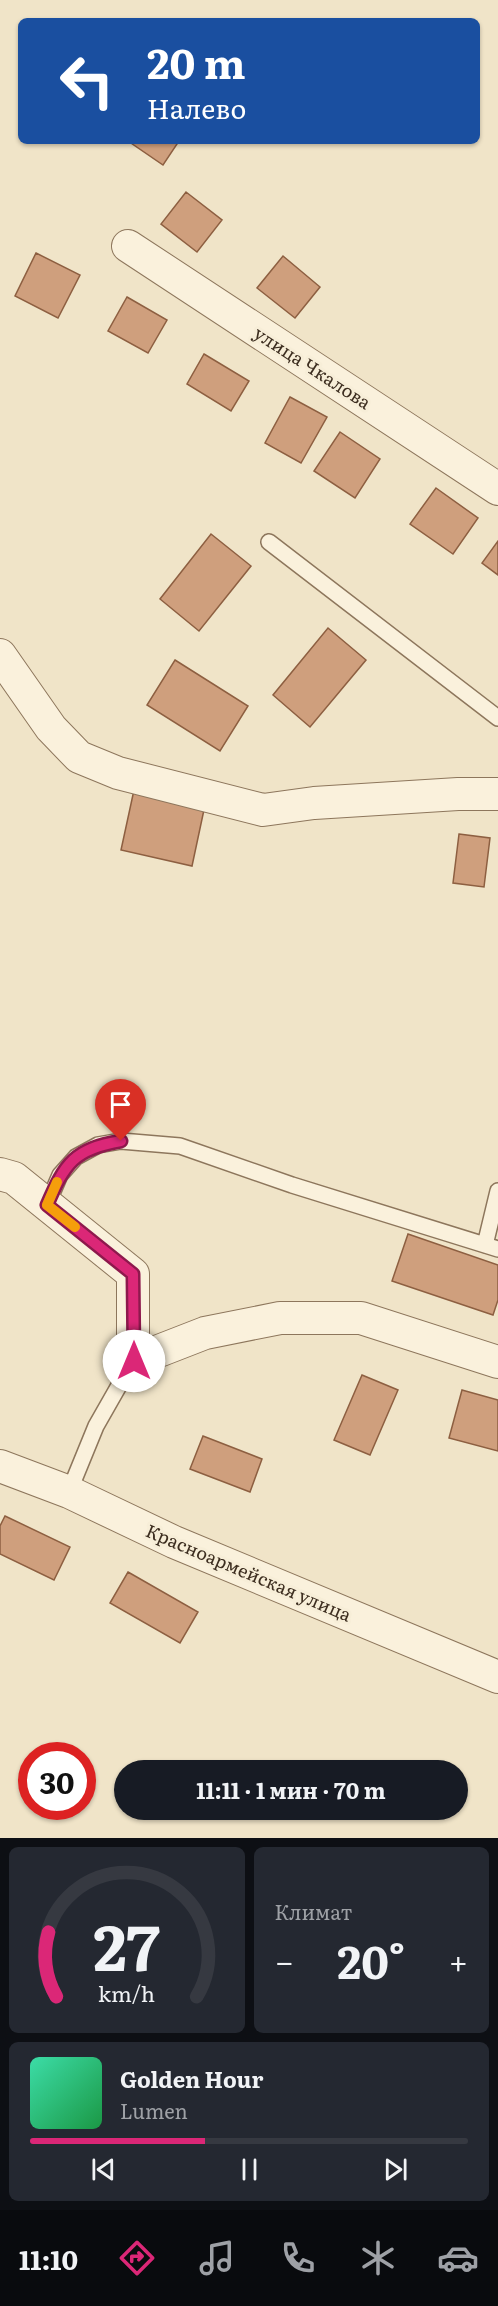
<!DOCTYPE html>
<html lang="ru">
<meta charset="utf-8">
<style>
:root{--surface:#171b24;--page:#242831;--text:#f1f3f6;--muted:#9ea1a6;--line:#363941;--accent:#db2777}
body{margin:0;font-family:Literata,serif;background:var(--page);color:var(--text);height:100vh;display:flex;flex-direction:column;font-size:22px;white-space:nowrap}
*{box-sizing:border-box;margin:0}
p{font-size:20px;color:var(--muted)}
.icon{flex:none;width:33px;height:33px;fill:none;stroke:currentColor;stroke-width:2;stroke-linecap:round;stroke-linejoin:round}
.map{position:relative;height:1838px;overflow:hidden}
.details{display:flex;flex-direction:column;gap:9px;padding:9px;background:#0d0f14;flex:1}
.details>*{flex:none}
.banner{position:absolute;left:18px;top:18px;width:462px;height:126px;border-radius:9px;box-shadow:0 2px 4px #0004;background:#1a4fa0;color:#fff;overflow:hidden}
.speed{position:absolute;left:18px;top:1742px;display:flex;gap:12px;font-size:30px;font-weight:700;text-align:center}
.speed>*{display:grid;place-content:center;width:78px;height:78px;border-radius:50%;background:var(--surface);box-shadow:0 2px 4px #0004;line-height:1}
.speed .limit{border:9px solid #d22;background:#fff;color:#111}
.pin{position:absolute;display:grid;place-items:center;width:51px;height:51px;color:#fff;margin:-62px -26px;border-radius:50% 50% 50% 0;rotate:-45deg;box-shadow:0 0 6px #0007}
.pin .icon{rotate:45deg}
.me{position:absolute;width:66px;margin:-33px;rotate:0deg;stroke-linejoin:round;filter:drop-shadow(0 0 4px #0008)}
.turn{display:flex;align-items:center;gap:21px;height:126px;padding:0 30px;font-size:27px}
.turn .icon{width:78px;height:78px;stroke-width:2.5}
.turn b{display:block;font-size:42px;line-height:51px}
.big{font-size:45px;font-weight:700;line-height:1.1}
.details .tile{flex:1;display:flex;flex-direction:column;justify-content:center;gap:9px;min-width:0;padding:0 21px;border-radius:9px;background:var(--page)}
.details .dial{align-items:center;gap:0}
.dial svg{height:156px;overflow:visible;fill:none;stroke:var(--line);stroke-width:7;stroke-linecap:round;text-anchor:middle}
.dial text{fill:var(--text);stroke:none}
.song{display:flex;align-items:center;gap:18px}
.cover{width:72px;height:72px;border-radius:9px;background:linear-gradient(135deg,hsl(160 70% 55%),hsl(140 70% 35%))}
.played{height:6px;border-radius:3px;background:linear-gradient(90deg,var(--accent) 40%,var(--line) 40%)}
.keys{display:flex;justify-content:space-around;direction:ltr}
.heat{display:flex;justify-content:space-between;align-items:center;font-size:33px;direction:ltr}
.details .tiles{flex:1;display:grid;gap:9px;grid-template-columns:1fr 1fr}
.tile:last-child{grid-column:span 2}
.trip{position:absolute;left:114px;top:1760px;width:354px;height:60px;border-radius:30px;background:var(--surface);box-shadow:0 2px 4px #0004;font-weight:700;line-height:60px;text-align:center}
.tab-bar{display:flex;height:96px;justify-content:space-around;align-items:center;background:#090b0e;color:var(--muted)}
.tab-bar .icon{width:42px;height:42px}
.tab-bar .selected{color:var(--accent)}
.tab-bar b{font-size:27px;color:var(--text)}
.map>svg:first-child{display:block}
.building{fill:#cf9f7d;stroke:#8d5f41;stroke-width:1.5}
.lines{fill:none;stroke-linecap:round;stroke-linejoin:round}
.service-casing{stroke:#8d765c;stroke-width:18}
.minor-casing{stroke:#8d765c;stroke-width:34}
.service{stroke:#faf1dc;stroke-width:15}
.minor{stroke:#faf1dc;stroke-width:32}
.route-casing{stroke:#8e194d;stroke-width:15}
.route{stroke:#db2777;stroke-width:10}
.slow{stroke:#f59e0b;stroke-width:10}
.labels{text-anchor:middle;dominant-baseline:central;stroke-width:6;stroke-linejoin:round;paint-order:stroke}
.street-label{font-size:18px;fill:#3d2e20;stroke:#f7eed8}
</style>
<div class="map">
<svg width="498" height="1838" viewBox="0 0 498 1838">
<rect width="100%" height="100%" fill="#f0e4c8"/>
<!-- building -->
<path class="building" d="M128,141H179L163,165Z
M186,192L222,220L197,252L161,224Z
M36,253L80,275L58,318L15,296Z
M283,256L320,287L295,318L257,288Z
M127,297L167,320L148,353L108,331Z
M204,354L249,381L231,411L187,384Z
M290,397L327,417L301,463L265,443Z
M340,432L380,459L355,498L314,471Z
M436,488L478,518L453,554L410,524Z
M211,534L251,566L199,631L160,599Z
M498,541V575L482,563Z
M328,628L366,660L310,727L273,695Z
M175,660L248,706L220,751L147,705Z
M134,790L205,805L192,866L121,850Z
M459,834L490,838L484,887L453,883Z
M408,1234L498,1265V1300L493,1315L392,1281Z
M362,1375L398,1390L370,1455L334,1440Z
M462,1390L498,1400V1451L449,1438Z
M203,1436L262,1459L250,1492L190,1469Z
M5,1516L70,1547L54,1580L0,1554V1526Z
M128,1572L198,1612L180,1643L110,1603Z"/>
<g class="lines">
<!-- service casing -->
<g class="service-casing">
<path id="service" d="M269,542L498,718
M47,1205L60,1175L76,1157L98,1145L121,1141L180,1146L292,1185L498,1249
M485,1245L498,1191
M69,1492L96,1426L133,1361"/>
</g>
<!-- minor casing -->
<g class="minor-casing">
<path id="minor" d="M128,246L498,489
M0,655L51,728L79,757L118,773L263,810L314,803L458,794H498
M0,1174L14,1178L133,1274V1361L205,1333L280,1318H361L498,1362
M0,1466L69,1492L174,1542L498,1677"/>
</g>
<!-- service -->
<use href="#service" class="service"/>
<!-- minor -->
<use href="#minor" class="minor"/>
</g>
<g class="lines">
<!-- route casing -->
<g class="route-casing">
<path id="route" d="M121,1141C74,1149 65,1163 47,1205L133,1274L134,1361"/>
</g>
<!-- route -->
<use href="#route" class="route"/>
<!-- slow -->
<path class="slow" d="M57,1182L47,1205L75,1227"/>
</g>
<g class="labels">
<!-- street labels -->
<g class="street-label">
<text transform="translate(313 367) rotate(33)">улица Чкалова</text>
<text transform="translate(249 1572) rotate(23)">Красноармейская улица</text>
</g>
</g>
</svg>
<div class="speed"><div class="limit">30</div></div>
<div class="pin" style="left:121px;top:1141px;background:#d93025"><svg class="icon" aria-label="arrive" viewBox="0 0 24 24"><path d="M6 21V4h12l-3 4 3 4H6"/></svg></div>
<svg class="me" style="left:134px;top:1361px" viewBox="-20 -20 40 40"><circle r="19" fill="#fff"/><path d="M0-13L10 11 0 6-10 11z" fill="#db2777"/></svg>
<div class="trip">11:11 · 1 мин · 70 m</div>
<div class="banner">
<div class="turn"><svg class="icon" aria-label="left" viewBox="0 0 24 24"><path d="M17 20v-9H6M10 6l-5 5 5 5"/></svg><div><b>20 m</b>Налево</div></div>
</div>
</div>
<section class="details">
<div class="tiles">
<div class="tile dial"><svg viewBox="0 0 100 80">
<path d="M14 69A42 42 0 1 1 86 69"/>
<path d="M14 69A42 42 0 0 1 10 36" stroke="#db2777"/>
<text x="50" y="56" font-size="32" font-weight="700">27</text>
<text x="50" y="72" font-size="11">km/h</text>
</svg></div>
<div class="tile"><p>Климат</p>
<div class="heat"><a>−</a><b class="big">20°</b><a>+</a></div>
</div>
<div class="tile">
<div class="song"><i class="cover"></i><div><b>Golden Hour</b><p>Lumen</p></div></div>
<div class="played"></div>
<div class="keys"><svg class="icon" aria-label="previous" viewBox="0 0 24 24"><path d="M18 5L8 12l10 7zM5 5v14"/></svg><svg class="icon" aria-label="pause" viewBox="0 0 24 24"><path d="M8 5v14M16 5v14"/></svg><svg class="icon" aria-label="next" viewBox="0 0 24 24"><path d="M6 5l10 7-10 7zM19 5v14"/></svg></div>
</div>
</div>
</section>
<nav class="tab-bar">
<b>11:10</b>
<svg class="icon selected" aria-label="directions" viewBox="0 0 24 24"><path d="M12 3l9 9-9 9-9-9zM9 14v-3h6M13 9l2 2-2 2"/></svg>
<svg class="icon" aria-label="music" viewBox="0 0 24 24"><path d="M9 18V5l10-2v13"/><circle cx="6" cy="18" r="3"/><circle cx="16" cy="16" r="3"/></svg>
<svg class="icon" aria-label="phone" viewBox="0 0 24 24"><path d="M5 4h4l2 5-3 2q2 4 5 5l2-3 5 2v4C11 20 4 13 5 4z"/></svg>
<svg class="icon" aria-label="climate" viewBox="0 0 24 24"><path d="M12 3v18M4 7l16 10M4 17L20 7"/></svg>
<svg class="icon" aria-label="car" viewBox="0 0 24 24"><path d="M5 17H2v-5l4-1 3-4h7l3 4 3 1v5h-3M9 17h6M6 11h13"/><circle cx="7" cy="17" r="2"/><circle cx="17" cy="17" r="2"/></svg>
</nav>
